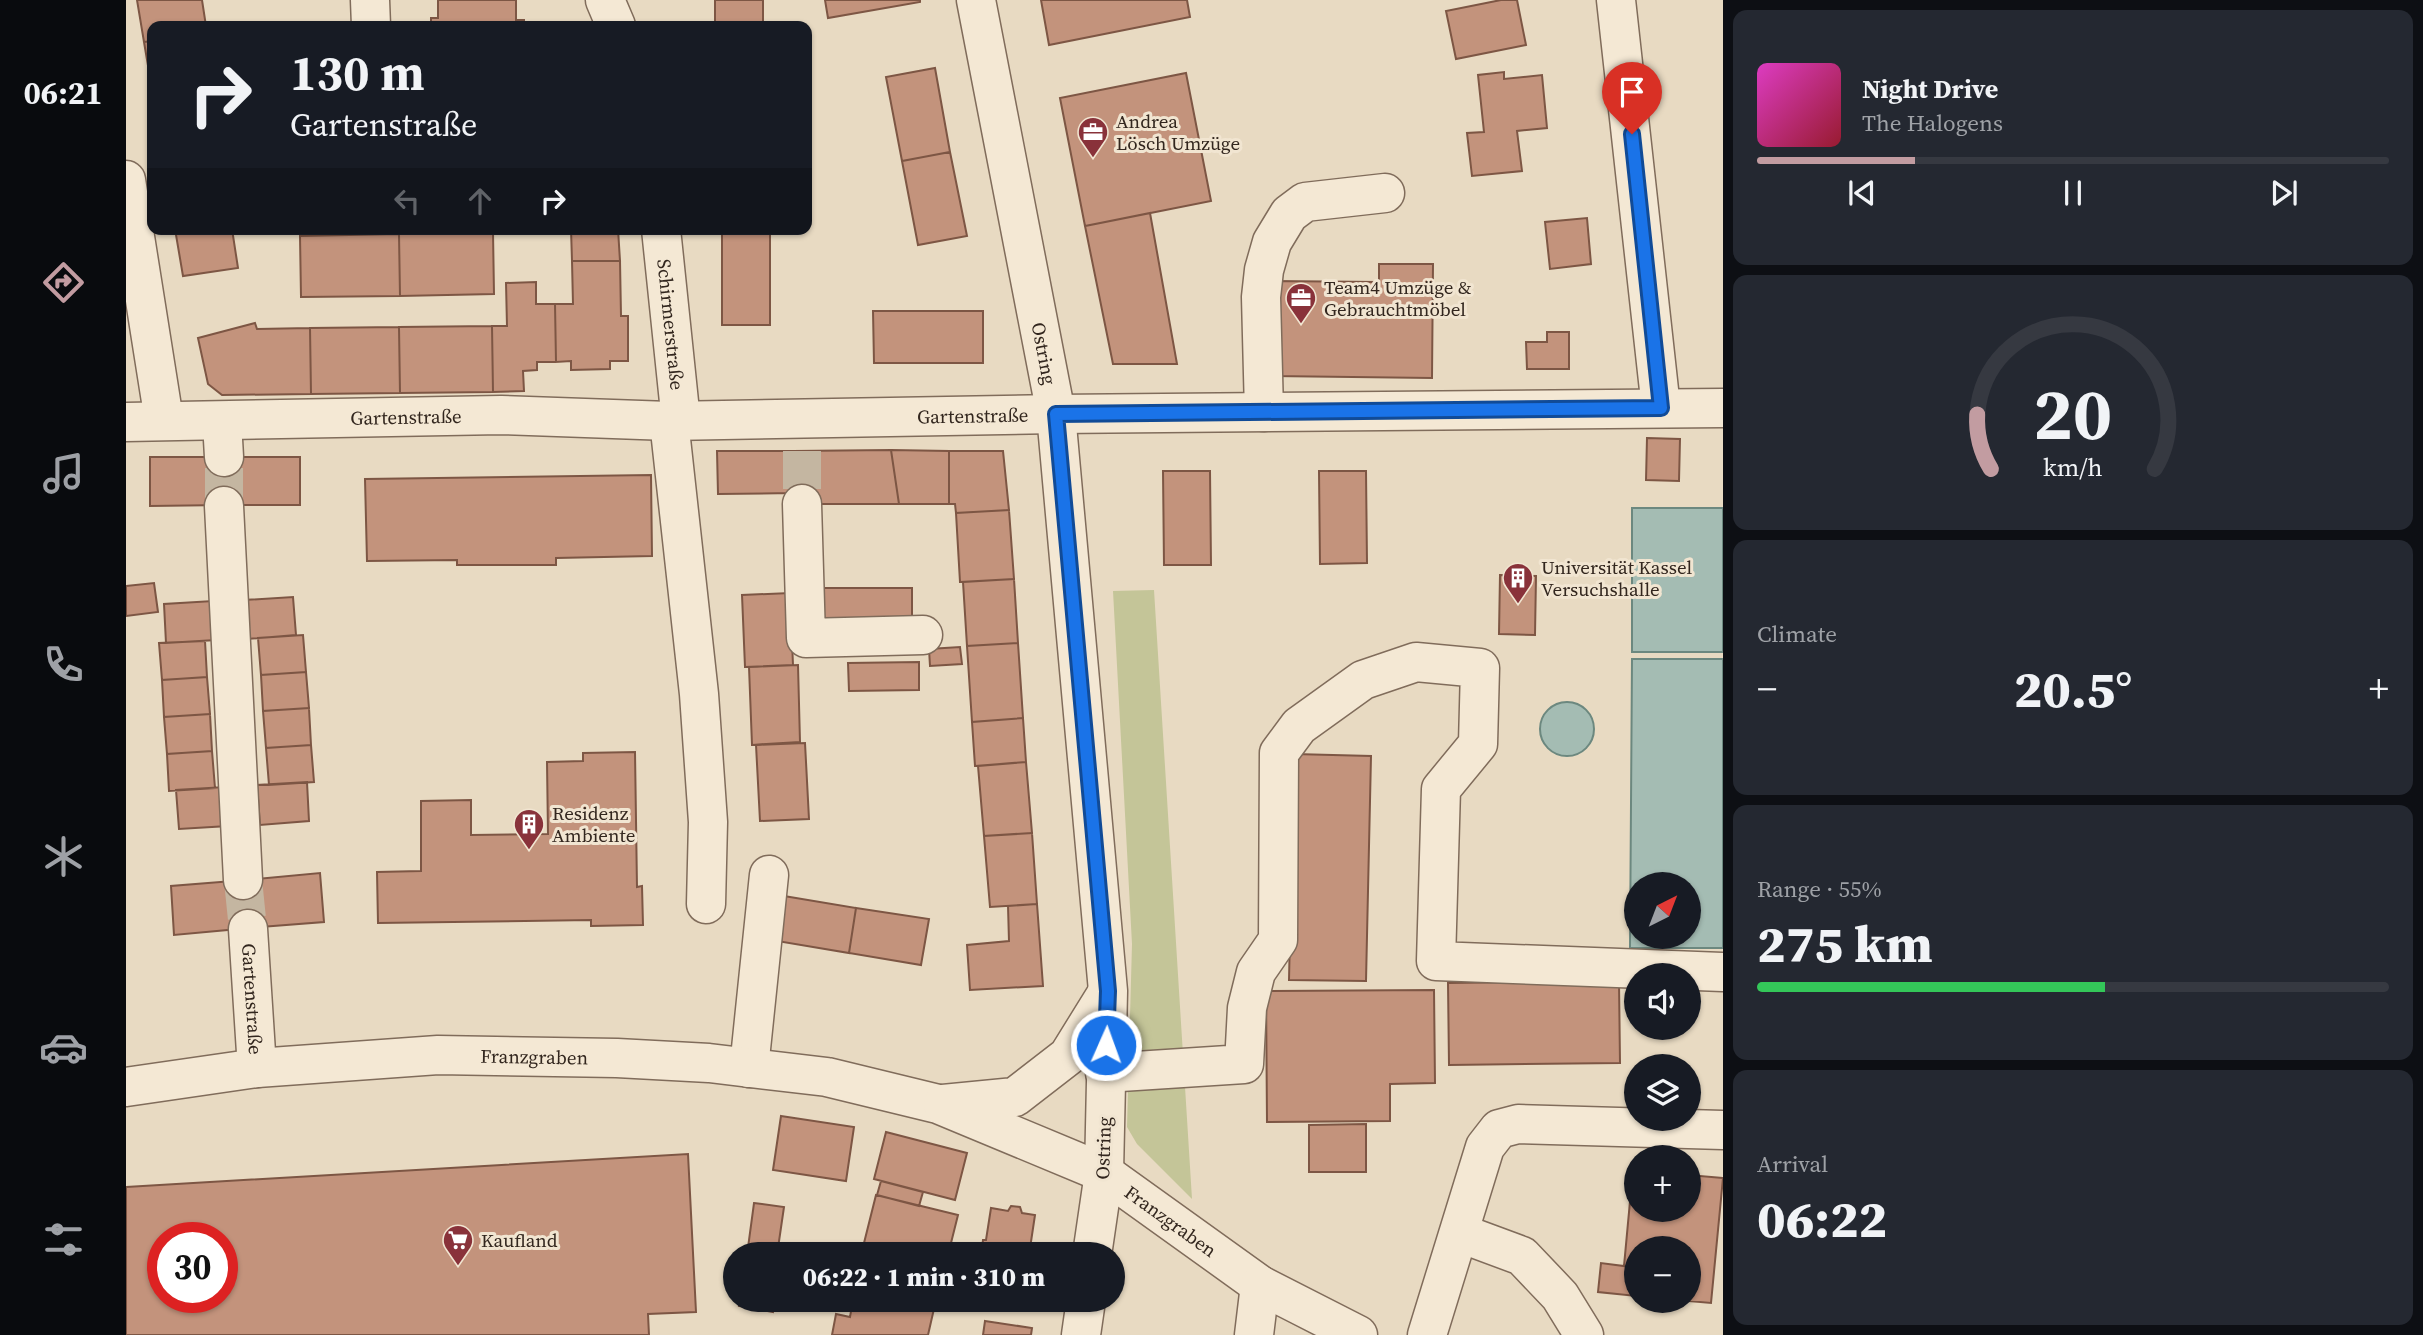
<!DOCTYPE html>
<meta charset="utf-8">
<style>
:root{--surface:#171b24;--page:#242831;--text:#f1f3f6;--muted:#9ea1a6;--line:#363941;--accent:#c29ca1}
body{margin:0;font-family:"Source Serif 4",serif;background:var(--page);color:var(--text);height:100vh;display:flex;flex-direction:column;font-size:26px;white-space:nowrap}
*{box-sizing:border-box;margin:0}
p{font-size:23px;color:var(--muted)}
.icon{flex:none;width:38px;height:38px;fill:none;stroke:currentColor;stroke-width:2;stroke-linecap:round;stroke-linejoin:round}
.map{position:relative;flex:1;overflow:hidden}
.details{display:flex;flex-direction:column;gap:10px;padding:10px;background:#0d0f14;width:700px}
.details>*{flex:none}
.guide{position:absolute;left:21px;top:21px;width:665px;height:214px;border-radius:14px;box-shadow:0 2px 5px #0004;background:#171b24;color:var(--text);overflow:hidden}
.needle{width:46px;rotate:42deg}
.controls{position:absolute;left:1498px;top:872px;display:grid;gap:14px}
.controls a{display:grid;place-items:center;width:77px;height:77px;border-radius:50%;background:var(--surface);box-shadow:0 2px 5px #0004;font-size:35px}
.speed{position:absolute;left:21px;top:1222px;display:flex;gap:14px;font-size:35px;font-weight:700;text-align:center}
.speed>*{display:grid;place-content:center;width:91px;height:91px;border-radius:50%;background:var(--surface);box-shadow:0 2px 5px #0004;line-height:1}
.speed .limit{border:10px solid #d22;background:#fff;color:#111}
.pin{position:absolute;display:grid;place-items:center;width:60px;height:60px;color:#fff;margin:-72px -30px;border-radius:50% 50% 50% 0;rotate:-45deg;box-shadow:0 0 7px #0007}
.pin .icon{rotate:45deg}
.me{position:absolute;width:77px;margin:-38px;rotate:2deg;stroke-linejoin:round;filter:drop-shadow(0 0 5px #0008)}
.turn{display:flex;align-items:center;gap:24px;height:147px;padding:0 28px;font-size:32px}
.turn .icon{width:91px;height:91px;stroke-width:2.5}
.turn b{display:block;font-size:49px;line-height:60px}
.lanes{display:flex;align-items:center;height:66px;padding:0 28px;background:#0003;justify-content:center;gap:35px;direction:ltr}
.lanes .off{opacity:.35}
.big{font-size:52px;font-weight:800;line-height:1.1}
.details .widget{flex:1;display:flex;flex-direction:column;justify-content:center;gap:10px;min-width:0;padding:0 24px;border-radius:14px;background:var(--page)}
.details .dial{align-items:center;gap:0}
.dial svg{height:182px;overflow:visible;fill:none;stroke:var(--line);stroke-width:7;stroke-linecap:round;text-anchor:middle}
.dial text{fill:var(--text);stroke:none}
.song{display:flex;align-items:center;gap:21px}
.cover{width:84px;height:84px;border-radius:10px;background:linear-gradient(135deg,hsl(310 70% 55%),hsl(350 70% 35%))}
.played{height:7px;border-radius:4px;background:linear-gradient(90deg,var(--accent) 25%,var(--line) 25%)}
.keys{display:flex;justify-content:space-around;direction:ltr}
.heat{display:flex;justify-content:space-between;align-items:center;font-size:38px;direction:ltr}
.charge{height:10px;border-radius:5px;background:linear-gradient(90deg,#34c759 55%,var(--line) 0)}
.trip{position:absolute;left:597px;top:1242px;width:402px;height:70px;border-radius:35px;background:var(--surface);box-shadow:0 2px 5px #0004;font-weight:800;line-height:70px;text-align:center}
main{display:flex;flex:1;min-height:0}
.menu{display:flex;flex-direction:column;width:126px;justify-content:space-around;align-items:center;background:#090b0e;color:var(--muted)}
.menu .icon{width:49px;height:49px}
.menu .selected{color:var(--accent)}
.menu b{font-size:32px;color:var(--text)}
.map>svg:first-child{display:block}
.green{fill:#c4c598}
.water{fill:#a4bcb3;stroke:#6c887f;stroke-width:2;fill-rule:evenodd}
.building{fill:#c3937c;stroke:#7d5644;stroke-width:2;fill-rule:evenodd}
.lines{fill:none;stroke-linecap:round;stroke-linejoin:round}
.minor-tunnel{stroke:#c4b6a1;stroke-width:38;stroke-dasharray:38 19;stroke-linecap:butt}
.minor-casing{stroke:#806c5b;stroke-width:41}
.minor{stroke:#f4e8d4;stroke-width:38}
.route-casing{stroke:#114b97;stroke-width:18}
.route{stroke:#1a73e8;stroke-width:12}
.labels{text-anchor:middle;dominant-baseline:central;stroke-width:6;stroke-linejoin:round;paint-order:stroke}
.poi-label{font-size:19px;fill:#32261e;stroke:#f1e5d1;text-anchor:start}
.street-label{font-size:19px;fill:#32261e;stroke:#f1e5d1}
</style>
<main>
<nav class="menu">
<b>06:21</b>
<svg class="icon selected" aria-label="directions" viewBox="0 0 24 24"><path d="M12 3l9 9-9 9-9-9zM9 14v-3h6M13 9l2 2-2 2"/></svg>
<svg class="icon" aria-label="music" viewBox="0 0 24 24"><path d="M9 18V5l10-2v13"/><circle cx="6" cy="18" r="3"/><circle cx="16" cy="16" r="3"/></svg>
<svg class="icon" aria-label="phone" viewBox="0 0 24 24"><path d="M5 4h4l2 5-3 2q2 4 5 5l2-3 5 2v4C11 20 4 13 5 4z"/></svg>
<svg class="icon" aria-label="climate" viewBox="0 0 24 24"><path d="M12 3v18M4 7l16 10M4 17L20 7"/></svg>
<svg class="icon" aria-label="car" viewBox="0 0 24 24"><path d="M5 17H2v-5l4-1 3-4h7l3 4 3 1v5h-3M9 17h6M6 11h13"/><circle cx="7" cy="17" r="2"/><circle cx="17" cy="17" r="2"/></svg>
<svg class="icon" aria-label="filters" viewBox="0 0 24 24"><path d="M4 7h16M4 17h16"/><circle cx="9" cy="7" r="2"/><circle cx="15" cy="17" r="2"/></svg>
</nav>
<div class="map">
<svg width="1597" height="1335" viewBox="0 0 1597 1335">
<rect width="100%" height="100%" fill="#e8dac2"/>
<!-- green -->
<path class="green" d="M1028,590L1066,1199L1011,1144L1001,1127L1006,944L987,591Z"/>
<!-- water -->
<path class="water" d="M1506,508H1597V652H1506Z
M1506,659H1597V948H1504ZM1510,884H1563V936H1510Z
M1414 729a27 27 0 1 1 54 0a27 27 0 1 1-54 0Z"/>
<!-- building -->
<path class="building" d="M11,0H76L80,26H26V41L18,42Z
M312,0H390V20H398V26H305V18H312Z
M589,0H637V26H589Z
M699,0H794V2L702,18Z
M915,0H1061L1064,17L923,45Z
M1375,0H1391L1400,45L1330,59L1320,11Z
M26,41V89L18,42Z
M809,68L824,152L776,161L760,77Z
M1378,72V79L1416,75L1421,128L1391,131L1396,171L1346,176L1341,133L1358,132L1352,75Z
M1060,73L1085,201L959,226L934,98Z
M824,152L841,236L792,245L776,161Z
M1024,213L1051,364H987L959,226Z
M1461,218L1465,264L1424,269L1419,222Z
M49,229H106L112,268L57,276Z
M445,229H492L494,261H446Z
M596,229H644V325H596Z
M367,232L368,294L274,296L273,234Z
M273,234L274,296L175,297L174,236Z
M446,261H494L495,316H502V361H484V369L445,370V361L430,362L429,304H447Z
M1253,264H1307L1306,378L1146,376L1147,281L1253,282Z
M410,282V304H429L430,362H411V370L397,371L398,391L367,392L366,326H381L380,283Z
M747,311H857V363H748Z
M129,323L131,329L184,328L185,394L96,395L82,384L72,338Z
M366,326L367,392L274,393L273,327Z
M273,327L274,393L185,394L184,328Z
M1421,332H1443V369H1401L1400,342H1421Z
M1521,438L1554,439L1553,481L1520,480Z
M765,450L823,451V504H773Z
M765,450L773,504H676L667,493L668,451Z
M591,451H668L667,493L592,494Z
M823,451H877L883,510L830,513L829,504H823Z
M24,457H99V505L24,506Z
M99,457H174V505H99Z
M1037,471H1084L1085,565H1038Z
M1193,471H1240L1241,563L1194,564Z
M525,475L526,556L430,558V565H331V560L241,561L239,479Z
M883,510L888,579L834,582L830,513Z
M1374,575L1410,576L1409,635L1373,634Z
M888,579L892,643L841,646L837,582Z
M28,583L32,612L0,616V586Z
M697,588H786V618L697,619Z
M664,593L667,665L619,667L616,595Z
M167,597L170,635L121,639L118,600Z
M87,601L90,640L40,643L38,604Z
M177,635L180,672L135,675L132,638Z
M79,641L81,677L36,680L33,643Z
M892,643L897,718L846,722L841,646Z
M834,647L836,664L804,666L803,649Z
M793,662V690L723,691L722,663Z
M672,665L674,742L626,745L623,667Z
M180,672L183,708L137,711L135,675Z
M81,677L84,714L38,717L36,680Z
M183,708L185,745L140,748L137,711Z
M84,714L86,751L41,754L38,717Z
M897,718L900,762L849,766L846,722Z
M679,743L683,819L634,821L630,745Z
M185,745L188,782L143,785L140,748Z
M86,751L89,788L43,791L41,754Z
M509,752L511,887L516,886L517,925L465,926V920L252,923L251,872L295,871V801L345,800V835L422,834L421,762L457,761V753Z
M1168,754L1245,756L1240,981L1163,980Z
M900,762L906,833L858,836L852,766Z
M181,782L183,821L134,825L131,785Z
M99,787L102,826L53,829L50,790Z
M906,833L911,904L864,907L858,836Z
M194,873L198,922L123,928L119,880Z
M119,880L123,928L48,935L45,886Z
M658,896L730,908L723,953L651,941Z
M911,904L917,986L844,990L841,945L883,941L882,906Z
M730,908L803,919L795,965L723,953Z
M1493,981L1494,1063L1323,1065L1322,983Z
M1308,990L1309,1083L1264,1084V1121L1141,1122L1140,991Z
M655,1116L728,1127L720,1181L647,1170Z
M1240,1124V1172H1183V1125Z
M760,1132L841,1153L829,1200L748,1179Z
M562,1154L570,1312L522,1314L523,1335H0V1187ZM37,1237H96V1297H37Z
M1507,1169H1510V1209H1563V1175L1597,1178L1585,1303L1551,1300H1563V1248H1510V1296L1472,1292L1475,1263L1498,1266Z
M755,1181L797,1192L793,1206L751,1195Z
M750,1195L832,1215L822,1255H735Z
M628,1203L658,1207L651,1255H621Z
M885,1206L894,1207L896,1213L909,1215L903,1255H855L857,1240H860L865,1208L882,1211Z
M614,1300H649L647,1312L613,1306Z
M727,1300H810L802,1335H706L710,1314L724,1317Z
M859,1321L906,1328L905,1335H857Z"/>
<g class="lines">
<!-- minor-tunnel -->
<path class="minor-tunnel" d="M676,451V504
M98,506V457
M117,880L122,929"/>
<!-- minor casing -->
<g class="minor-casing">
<g id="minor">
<path d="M244,0L245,26"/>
<path d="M479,0L490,26"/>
<path id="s1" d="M850,0L930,414L982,991L978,1173L966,1255"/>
<path d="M1490,0L1535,408"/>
<path d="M0,180L38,420"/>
<path id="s2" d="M535,229L555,421"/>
<path d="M1138,412L1135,297L1138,270L1146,242L1163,214L1179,202L1259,193"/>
<path d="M543,421L573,694L582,822L580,904"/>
<path id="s3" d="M0,422L375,415L543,421L930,414L1597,408"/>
<path d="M96,422L98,457"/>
<path d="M676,504L680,638L797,635"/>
<path d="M98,506L117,880"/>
<path id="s4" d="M122,929L131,1068"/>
<path d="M623,1068L643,875"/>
<path d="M979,1073L1118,1064L1121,1008L1130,972L1152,940L1153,753L1173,726L1237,680L1290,662L1354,668L1352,744L1315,789L1310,961L1597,972"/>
<path id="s5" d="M0,1087L131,1068L312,1055L491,1058L583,1063L701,1077L812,1104L978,1173L1134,1285L1232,1335"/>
<path d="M817,1104L889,1097L942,1056L981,993"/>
<path d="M1334,1233L1396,1256L1434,1296L1458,1335"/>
<path d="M955,1335L960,1300"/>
<path d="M1128,1335L1134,1285"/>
<path d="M1301,1335L1359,1147L1373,1129L1392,1124L1597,1130"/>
</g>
</g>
<!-- minor -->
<use href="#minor" class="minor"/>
</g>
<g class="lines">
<!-- route casing -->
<g class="route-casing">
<path id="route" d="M980,1045L982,991L930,414L1535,408L1506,134"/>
</g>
<!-- route -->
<use href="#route" class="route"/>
</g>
<!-- icons -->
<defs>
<g id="office-pin" transform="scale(1.575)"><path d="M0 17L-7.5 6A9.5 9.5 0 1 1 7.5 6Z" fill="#89323a" stroke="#f1e5d1"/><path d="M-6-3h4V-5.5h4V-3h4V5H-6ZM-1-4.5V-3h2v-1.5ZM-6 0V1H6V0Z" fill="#fff"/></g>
<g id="building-pin" transform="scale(1.575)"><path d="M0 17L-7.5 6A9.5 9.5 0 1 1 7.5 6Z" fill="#89323a" stroke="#f1e5d1"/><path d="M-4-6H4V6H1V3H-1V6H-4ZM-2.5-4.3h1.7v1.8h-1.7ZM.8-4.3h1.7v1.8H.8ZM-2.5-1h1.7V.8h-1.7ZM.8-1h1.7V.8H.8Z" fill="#fff"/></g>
<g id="supermarket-pin" transform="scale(1.575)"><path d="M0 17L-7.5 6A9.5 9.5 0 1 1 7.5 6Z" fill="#89323a" stroke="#f1e5d1"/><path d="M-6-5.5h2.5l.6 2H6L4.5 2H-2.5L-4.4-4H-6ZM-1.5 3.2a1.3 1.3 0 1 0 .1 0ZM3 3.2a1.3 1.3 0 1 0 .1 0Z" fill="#fff"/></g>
</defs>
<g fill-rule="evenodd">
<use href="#office-pin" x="967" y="132"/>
<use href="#office-pin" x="1175" y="298"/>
<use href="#building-pin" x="1392" y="578"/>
<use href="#building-pin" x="403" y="824"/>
<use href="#supermarket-pin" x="332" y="1240"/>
</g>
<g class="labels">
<!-- poi labels -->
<g class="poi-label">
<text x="990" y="121">Andrea<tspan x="990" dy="22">Lösch Umzüge</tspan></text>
<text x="1198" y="287">Team4 Umzüge &amp;<tspan x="1198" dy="22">Gebrauchtmöbel</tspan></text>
<text x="1415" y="567">Universität Kassel<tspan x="1415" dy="22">Versuchshalle</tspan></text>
<text x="426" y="813">Residenz<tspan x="426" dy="22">Ambiente</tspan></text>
<text x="355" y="1240">Kaufland</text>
</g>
<!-- street labels -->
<g class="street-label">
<text stroke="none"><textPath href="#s2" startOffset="96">Schirmerstraße</textPath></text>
<text stroke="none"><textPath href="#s1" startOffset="360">Ostring</textPath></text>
<text stroke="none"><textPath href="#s3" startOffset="847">Gartenstraße</textPath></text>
<text stroke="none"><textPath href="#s3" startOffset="280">Gartenstraße</textPath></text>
<text stroke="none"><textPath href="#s4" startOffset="70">Gartenstraße</textPath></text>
<text stroke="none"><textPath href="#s5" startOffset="410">Franzgraben</textPath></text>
<text transform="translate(977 1148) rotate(-88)">Ostring</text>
<text stroke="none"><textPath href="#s5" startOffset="1080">Franzgraben</textPath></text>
</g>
</g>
</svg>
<div class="controls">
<a><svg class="needle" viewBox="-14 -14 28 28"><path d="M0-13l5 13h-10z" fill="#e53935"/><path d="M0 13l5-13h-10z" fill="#9ea1a6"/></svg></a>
<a><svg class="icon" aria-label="sound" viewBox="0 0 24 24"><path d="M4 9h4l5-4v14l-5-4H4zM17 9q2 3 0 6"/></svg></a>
<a><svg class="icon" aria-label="layers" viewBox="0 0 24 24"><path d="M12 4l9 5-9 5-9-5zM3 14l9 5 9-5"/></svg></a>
<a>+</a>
<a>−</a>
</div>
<div class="speed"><div class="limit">30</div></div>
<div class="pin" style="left:1506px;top:134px;background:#d93025"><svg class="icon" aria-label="arrive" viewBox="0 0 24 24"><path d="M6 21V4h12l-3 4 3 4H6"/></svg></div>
<svg class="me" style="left:980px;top:1045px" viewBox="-20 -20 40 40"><circle r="17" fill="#1a73e8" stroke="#fff" stroke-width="3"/><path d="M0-11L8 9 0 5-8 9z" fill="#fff"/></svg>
<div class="trip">06:22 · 1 min · 310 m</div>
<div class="guide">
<div class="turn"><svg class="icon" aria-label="right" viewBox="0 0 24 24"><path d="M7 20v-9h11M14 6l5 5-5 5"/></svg><div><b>130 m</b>Gartenstraße</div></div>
<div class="lanes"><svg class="icon off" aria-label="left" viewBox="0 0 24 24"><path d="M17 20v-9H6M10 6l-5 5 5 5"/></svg><svg class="icon off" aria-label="ahead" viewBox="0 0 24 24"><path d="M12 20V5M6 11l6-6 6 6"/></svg><svg class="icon" aria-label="right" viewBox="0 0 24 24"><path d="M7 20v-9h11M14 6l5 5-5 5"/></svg></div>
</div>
</div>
<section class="details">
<div class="widget">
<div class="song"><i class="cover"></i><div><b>Night Drive</b><p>The Halogens</p></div></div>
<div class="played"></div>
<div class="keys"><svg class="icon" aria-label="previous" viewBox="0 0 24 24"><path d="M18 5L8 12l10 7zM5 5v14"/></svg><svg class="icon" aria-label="pause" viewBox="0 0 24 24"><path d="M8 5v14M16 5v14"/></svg><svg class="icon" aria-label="next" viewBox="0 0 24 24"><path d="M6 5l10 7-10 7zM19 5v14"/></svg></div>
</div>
<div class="widget dial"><svg viewBox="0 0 100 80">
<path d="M14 69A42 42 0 1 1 86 69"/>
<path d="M14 69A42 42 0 0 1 8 45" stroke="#c29ca1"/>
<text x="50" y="56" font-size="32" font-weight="700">20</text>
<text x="50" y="72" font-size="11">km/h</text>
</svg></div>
<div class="widget"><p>Climate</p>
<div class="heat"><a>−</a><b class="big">20.5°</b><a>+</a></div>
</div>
<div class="widget"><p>Range · 55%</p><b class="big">275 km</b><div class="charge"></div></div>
<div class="widget"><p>Arrival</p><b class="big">06:22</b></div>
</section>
</main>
